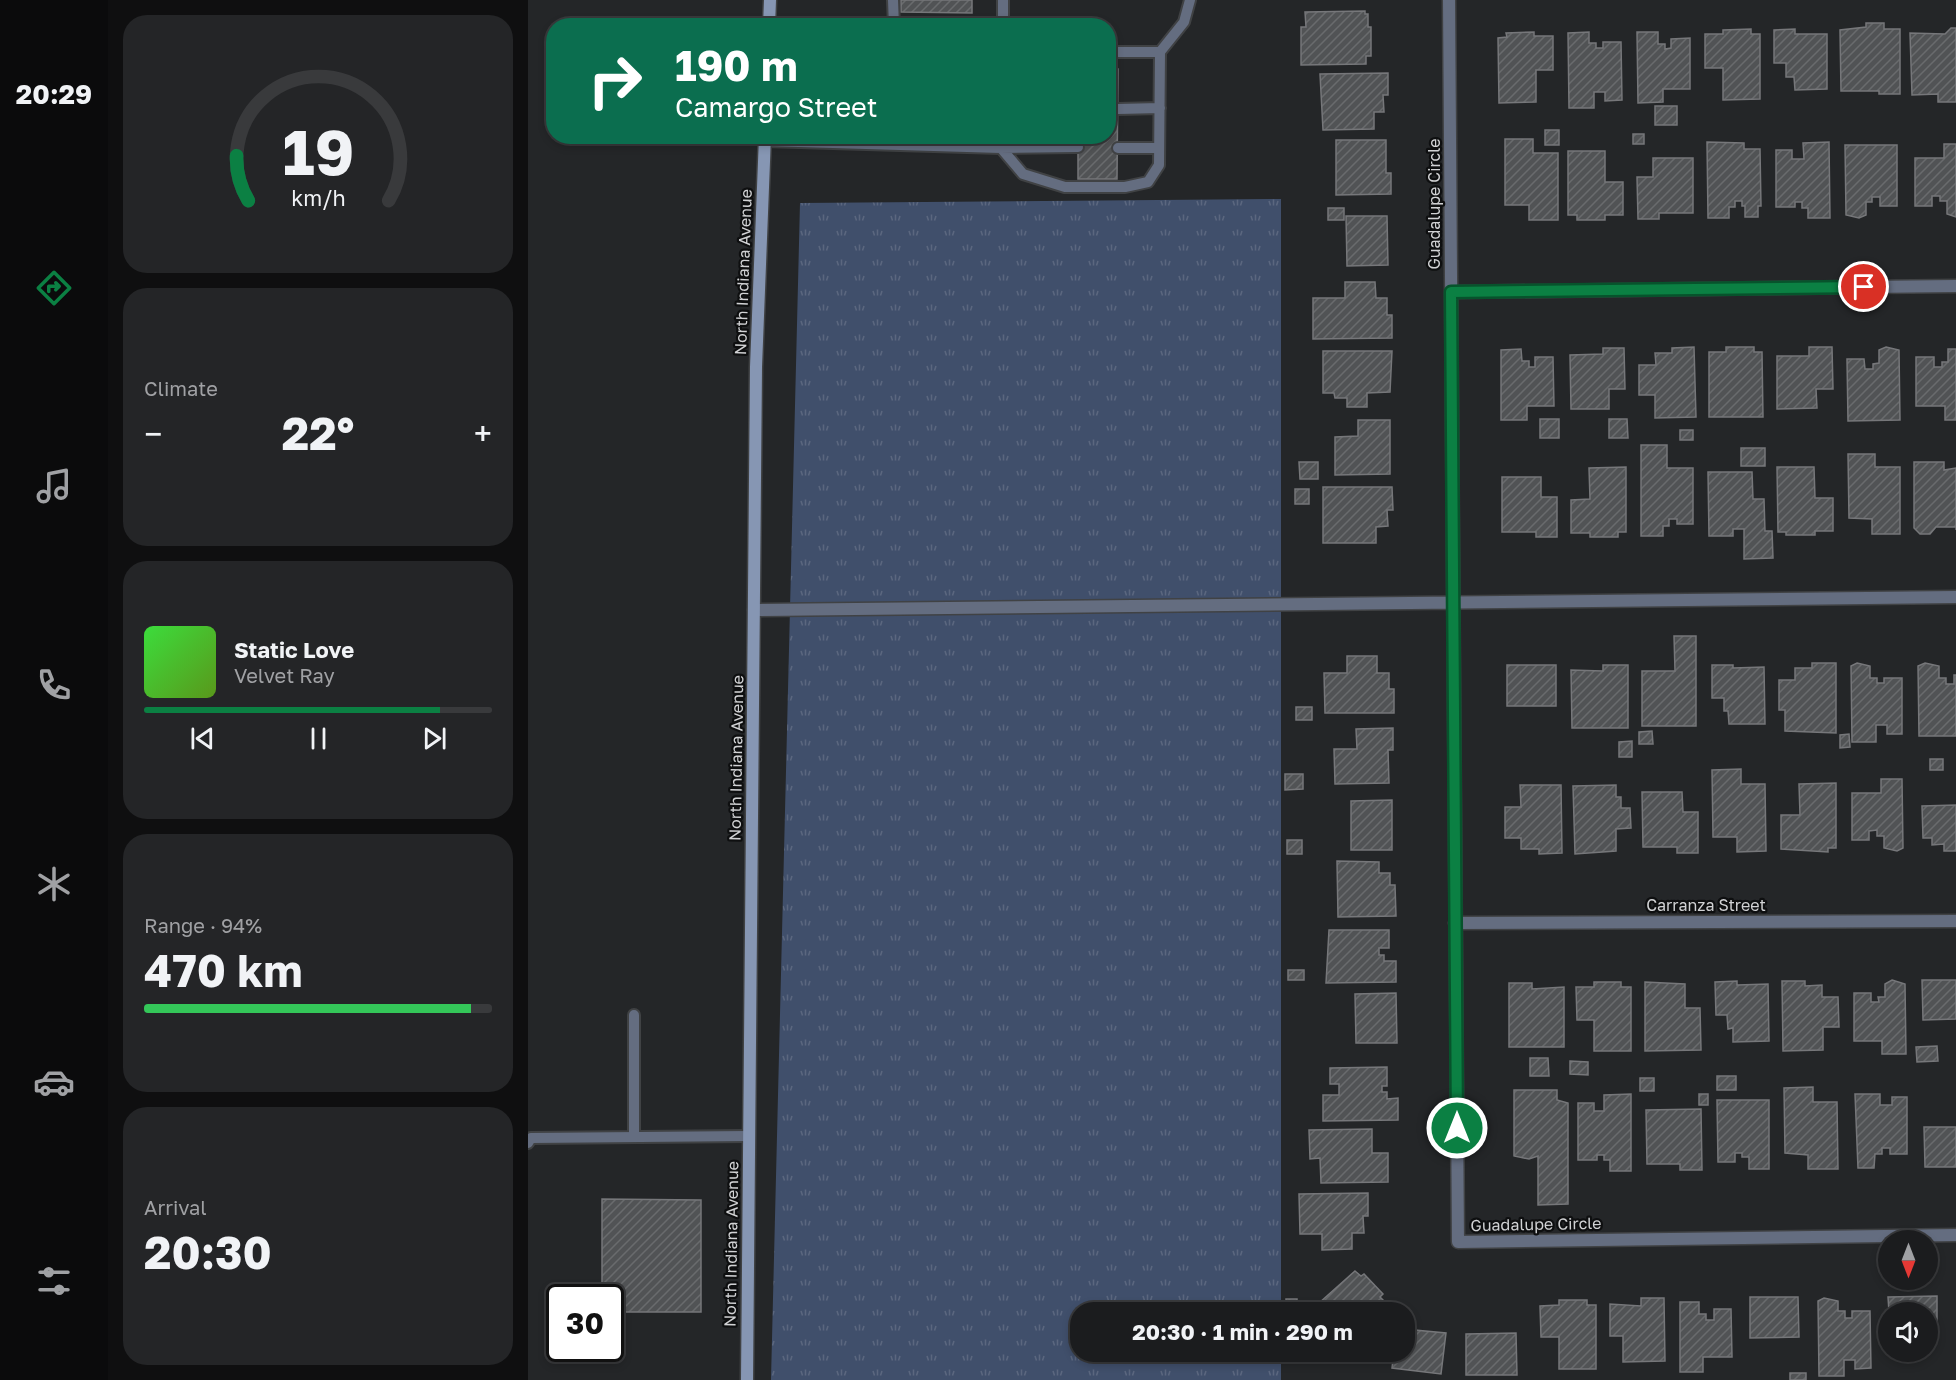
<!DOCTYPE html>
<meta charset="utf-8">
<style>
:root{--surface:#1b1c1e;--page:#242527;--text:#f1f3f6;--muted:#a0a1a4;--line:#393a3c;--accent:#0b8043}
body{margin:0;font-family:"Golos Text",sans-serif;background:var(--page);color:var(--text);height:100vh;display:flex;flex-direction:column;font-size:22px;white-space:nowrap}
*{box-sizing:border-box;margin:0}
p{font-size:20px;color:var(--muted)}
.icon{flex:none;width:33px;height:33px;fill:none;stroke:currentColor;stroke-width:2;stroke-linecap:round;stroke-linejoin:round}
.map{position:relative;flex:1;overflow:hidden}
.side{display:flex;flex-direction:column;gap:15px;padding:15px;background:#0f0f10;width:420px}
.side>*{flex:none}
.hud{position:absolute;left:18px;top:18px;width:570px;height:126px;border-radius:24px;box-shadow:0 3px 9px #0003,0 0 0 2px var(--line);background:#0b6e4f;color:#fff;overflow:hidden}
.needle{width:39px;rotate:180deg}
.buttons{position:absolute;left:1350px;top:1230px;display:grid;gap:12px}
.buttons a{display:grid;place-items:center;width:60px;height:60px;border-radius:50%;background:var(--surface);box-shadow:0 3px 9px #0003,0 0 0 2px var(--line);font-size:30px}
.speed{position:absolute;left:18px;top:1284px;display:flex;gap:12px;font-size:30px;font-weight:700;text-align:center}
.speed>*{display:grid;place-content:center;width:78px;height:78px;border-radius:50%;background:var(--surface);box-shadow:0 3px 9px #0003,0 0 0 2px var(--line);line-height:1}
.speed .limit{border:3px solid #111;border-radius:9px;background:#fff;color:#111}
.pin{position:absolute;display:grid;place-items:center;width:51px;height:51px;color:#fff;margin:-26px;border:3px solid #fff;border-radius:50%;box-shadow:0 2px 6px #0007}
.me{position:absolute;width:66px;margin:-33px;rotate:0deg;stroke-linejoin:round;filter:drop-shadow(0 0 4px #0008)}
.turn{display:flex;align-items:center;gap:21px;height:126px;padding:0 30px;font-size:27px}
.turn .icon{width:78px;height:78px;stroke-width:2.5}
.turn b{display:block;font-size:42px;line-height:51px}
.big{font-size:45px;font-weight:700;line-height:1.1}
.side .tile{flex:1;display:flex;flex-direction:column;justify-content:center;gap:9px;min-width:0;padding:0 21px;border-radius:24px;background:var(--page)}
.side .dial{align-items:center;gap:0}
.dial svg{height:156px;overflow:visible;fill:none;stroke:var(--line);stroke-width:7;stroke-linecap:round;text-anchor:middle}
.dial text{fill:var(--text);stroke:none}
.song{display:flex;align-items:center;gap:18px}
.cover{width:72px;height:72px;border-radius:9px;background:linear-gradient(135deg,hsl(120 70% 55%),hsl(90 70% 35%))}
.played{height:6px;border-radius:3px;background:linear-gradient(90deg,var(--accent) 85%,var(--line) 85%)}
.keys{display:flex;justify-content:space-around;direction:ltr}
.heat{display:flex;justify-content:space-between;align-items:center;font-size:33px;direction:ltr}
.charge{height:9px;border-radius:4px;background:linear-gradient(90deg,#34c759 94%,var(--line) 0)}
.trip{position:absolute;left:542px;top:1302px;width:345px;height:60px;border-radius:24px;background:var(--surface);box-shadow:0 3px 9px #0003,0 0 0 2px var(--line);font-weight:700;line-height:60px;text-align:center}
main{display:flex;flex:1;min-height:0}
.dock{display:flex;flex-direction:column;width:108px;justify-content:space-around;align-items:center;background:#0b0b0c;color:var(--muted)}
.dock .icon{width:42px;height:42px}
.dock .on{color:var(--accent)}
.dock b{font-size:27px;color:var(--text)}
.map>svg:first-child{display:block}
.grass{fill:url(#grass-tufts)}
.building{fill:url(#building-hatch);stroke:#76777a;stroke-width:1.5}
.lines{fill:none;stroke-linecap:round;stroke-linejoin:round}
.service-casing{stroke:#404244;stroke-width:14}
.minor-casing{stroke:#404244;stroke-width:15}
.secondary-casing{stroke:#404244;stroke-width:15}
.service{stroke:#646d80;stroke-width:10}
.minor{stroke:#646d80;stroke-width:12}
.secondary{stroke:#8696b3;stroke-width:12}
.route-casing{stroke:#07532c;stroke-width:15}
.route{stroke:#0b8043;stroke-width:10}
.labels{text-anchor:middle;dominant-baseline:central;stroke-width:4.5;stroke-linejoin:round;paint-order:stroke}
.street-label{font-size:16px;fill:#d1d2d4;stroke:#0e0f10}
</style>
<main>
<nav class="dock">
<b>20:29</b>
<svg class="icon on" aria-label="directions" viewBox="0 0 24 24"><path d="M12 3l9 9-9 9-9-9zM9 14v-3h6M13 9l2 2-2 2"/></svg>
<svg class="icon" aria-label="music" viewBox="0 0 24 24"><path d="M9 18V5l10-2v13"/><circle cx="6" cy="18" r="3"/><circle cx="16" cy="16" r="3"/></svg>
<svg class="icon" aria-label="phone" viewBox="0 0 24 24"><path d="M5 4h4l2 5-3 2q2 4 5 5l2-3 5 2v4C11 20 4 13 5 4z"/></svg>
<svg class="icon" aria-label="climate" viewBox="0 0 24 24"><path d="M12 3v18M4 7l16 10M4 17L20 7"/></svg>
<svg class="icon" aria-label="car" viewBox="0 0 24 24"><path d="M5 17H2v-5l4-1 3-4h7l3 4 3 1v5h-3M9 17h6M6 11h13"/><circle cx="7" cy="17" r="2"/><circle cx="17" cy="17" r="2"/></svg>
<svg class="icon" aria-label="filters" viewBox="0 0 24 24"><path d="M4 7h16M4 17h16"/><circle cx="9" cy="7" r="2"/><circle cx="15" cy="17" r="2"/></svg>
</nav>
<section class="side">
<div class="tile dial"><svg viewBox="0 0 100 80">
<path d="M14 69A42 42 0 1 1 86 69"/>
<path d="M14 69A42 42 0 0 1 8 46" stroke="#0b8043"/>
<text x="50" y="56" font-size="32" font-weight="700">19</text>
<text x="50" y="72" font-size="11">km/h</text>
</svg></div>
<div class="tile"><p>Climate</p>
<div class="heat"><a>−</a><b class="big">22°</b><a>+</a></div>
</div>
<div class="tile">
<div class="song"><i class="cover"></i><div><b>Static Love</b><p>Velvet Ray</p></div></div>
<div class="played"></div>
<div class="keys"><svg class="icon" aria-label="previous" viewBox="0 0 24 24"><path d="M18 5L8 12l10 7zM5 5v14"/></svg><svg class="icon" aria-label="pause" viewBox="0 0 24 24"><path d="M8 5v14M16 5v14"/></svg><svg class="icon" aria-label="next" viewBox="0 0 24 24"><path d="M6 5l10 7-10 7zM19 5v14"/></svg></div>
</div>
<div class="tile"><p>Range · 94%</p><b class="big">470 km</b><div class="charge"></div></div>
<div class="tile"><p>Arrival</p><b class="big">20:30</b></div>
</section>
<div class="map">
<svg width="1428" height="1380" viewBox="0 0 1428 1380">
<defs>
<pattern id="grass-tufts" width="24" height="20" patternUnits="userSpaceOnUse" patternTransform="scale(1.5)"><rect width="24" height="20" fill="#404f6b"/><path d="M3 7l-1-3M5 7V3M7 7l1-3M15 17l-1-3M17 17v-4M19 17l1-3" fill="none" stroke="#5b677f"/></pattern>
<pattern id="building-hatch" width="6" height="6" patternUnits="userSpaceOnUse" patternTransform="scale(1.5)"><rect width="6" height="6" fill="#515355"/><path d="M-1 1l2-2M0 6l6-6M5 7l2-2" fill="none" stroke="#696b6d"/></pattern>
</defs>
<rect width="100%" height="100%" fill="#242628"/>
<!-- grass -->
<path class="grass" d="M753,199V1312H552V1352H753V1380H243L272,203Z"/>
<!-- building -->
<path class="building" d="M373,0H444V13L373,12Z
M837,11V14H840V27H843V56H838V64L773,65V27H778L777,12Z
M1338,23H1356V29H1372V94H1351V91H1313L1312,30L1338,27Z
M1423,28H1428V102H1410V94L1384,95L1382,33L1417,34Z
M1223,29V34H1232V99L1195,100V68H1177V34H1195V30Z
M1267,29V34H1299V89L1267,90L1266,77H1258V63H1246V30Z
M1006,32V36H1025V70H1008V102L971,103L970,38L979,37L978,33Z
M1061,32V43H1068V48H1075V42H1093L1094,100L1077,101V92H1066V108H1041L1040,33Z
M1109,32H1130V44H1137V49L1143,48V39L1162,38V89H1135V102L1110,103Z
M580,69H590L589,179H550V136H580Z
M860,73V95H855L856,112H846V129L795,130L792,74Z
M1127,106H1149V125H1127Z
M1017,130H1031V145H1017Z
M1105,134H1116V144H1105Z
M977,139H1005V153H1030V220H1001V205H977Z
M808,140H858V173H863V194L808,195Z
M1179,142L1216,143V149H1232L1233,206H1230V217H1217V206H1214V201H1207V207H1201V218H1180Z
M1301,142L1302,218H1280V208H1274V202H1267V207H1248V150H1264V159H1276L1275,143Z
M1416,144H1428V217L1419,214V201H1412V196H1404V206H1387V158H1416Z
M1317,145H1369V206H1352V197H1344V202H1338V215L1331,218L1318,215Z
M1040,151H1077V182H1095V215H1077V220H1049V215H1040Z
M1125,158H1165V213H1131V219H1110L1109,177H1125Z
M800,208H816V220H800Z
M818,216H859L860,265L819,266Z
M817,282H847L848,298H859V315H864V338L785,339V298H817Z
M1166,347L1168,417L1127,418V395H1111V365H1128L1127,353H1144V348Z
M1198,347H1226V352H1234L1235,417H1181V352H1198Z
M1281,347H1304L1305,389H1288L1289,408L1249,409V356H1281Z
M1358,347L1371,350L1372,420L1320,421L1319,359H1336L1337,369H1345V364L1351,363V350Z
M1075,348H1096L1097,389H1081V409H1043L1042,355L1075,354Z
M993,349L994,361H1001V367H1007V357H1025L1026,406H999V420H973V350Z
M1420,349H1428V420H1417V406H1388V357H1406V367H1414V362H1420Z
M795,351H864L862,392L839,393V407H819V398H807L806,393H795Z
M1012,419H1031V438H1012Z
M1081,419H1099L1100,438H1081Z
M830,420H862V474L807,475V437L830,436Z
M1152,430H1165V440H1152Z
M1113,445H1139V468H1165V524H1149V519H1141V526H1135V536H1113Z
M1213,448H1237V466H1213Z
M1320,454H1347V467H1372V534H1344V519L1321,518Z
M771,462H790V479H772Z
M1386,462H1416V470L1428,468V530V527H1408L1402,534H1392L1386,528Z
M1098,467V532H1090V537H1062V533H1043V500L1062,499L1061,468Z
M1249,467H1286L1287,498H1305V531H1287V535H1258V532H1250Z
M1180,472H1224L1225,499H1236L1237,531H1244L1245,558L1216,559V529H1205V536H1181Z
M974,477H1013V497H1029V537H1008V532H974Z
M795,487H864L865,510H859L860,526L848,527V543H795Z
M767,489H781V504H767Z
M1146,636H1168V726H1114V671H1147Z
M819,656H849V673H861V689H866V713H797L796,673H819Z
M1284,663H1308V733L1257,731V710H1251V680H1267V668H1284Z
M1329,663L1342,666V678H1349V683H1356V678H1374V734H1359V725H1348V742H1324L1323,666Z
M1397,663L1411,666V678H1418V684H1426V675H1428V736H1391L1390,666Z
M979,665H1028V706H979Z
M1075,665H1100V728H1044L1043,670L1075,671Z
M1184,665H1205V668L1236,667L1237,724H1201L1200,711H1196V698H1184Z
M768,707H784V720H768Z
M865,728V750H860L861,783L807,784L806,749H829L828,729Z
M1124,731L1125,744H1111V732Z
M1321,734L1322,747L1312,748V735Z
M1104,741V757H1091V742Z
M1402,759H1415V770H1402Z
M1213,769V784H1237L1238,851L1209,852V837H1185L1184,770Z
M757,774H775V789L757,790Z
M1353,779H1374L1375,848L1369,851L1356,848V836H1349V830L1341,831V840H1324V793H1353Z
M1308,783V848H1300V852L1253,849V815H1272L1271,784Z
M992,785H1033L1034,853L1011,854V849H993V838H977V807H993Z
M1088,785V797H1093V808H1102L1103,828L1088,829V851L1047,854L1045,786Z
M1114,792H1154L1155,812H1170V853H1149V847H1115Z
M864,800V850H823V801Z
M1428,805V851H1416V844L1404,845V838H1395L1394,806Z
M759,840H774V854H759Z
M809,861L851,862V873H862V885H867L868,916L810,917Z
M801,930H861V948H851V955H856V961H868V982L798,983Z
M760,970H776V980H760Z
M1364,980L1377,984L1378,1054H1354V1041H1326V993H1343V1002H1351L1350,997H1357V984Z
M1394,980H1428V1019L1395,1020Z
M1209,981V985L1240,984L1241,1041L1205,1042V1028L1200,1029L1199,1015H1188L1187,982Z
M1254,981H1277V986L1294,985V997H1310L1311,1027H1295V1050L1255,1051Z
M1066,982H1093V987H1103V1051H1066V1020H1049L1048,987H1066Z
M1117,982L1157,984V1008H1172L1173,1050L1117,1051Z
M981,983H1004V989L1036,987V1047H981Z
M868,993L869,1043H828L827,994Z
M1409,1046L1410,1061L1389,1062L1388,1047Z
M1002,1058H1020L1021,1076H1002Z
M1042,1061L1060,1062V1075L1042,1074Z
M859,1067V1086H854V1092H859V1099L870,1098V1120L795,1121V1095H811V1084H802V1068Z
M1189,1076H1208V1090H1189Z
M1112,1078H1126V1091H1112Z
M1285,1087V1102H1309L1310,1169H1280V1155L1257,1153L1256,1088Z
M986,1090H1029V1100L1040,1103V1204L1010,1205V1156L1001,1159L986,1156Z
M1103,1094V1171H1082V1160H1076V1155H1069V1160H1050V1103H1066V1111H1076V1095Z
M1171,1094H1180V1105H1171Z
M1327,1094H1352V1105H1364V1097H1379V1154H1362V1148H1354V1154H1347L1346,1168H1330Z
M1189,1100H1241V1169H1221V1157H1214V1153H1207V1162H1190Z
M1173,1109L1174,1170H1152V1164H1119L1118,1110Z
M1396,1127H1428V1167H1397Z
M844,1129V1153H860V1182L793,1183L792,1158L782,1159L781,1130Z
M840,1193V1216H835L836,1233H824V1249L794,1250V1234H772L771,1194Z
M74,1199L173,1200V1312H82V1298H74Z
M827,1271L833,1276L836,1274L855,1294L852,1297L865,1310L862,1312H781Z
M1409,1296V1337H1400V1312H1361L1360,1297Z
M1222,1297H1270L1271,1337L1222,1338Z
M1113,1298H1136L1137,1361L1095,1362V1336H1082V1304L1113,1306Z
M1296,1298L1310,1301V1311H1317V1318H1324V1311H1342L1343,1368L1327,1369V1360H1316V1376H1291L1290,1301Z
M758,1299H769V1310H758Z
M1031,1300H1059V1305H1068V1369H1031V1337H1013L1012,1306L1031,1305Z
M1152,1302H1171V1314H1178V1320H1186V1309H1203L1204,1357H1175V1372H1152Z
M876,1329L918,1333L913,1374L864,1368L866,1352H876Z
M988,1333L989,1375H938V1334Z
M1262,1373H1278V1380H1262Z"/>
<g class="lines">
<!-- service casing -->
<g class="service-casing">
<path id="service" d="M365,0L366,26
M475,26V0
M580,52H632
M590,109L632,108
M473,136V148L550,147
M237,141L473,148L495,174L537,187H597L620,182L631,165L632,52L656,22L662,0
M590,148H631
M106,1137V1015
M0,1143L3,1138L221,1136"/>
</g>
<!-- minor casing -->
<g class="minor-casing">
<path id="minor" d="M921,0L930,1242L1428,1235
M923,292L1428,286
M226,610L1428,597
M927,923L1428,921"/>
</g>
<!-- secondary casing -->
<g class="secondary-casing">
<path id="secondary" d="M241,26L242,0
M219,1380L228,367L237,136"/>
</g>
<!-- service -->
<use href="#service" class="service"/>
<!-- minor -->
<use href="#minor" class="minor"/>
<!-- secondary -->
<use href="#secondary" class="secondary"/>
</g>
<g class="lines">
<!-- route casing -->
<g class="route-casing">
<path id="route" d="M929,1128L923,292L1336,287"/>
</g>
<!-- route -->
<use href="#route" class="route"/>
</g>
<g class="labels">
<!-- street labels -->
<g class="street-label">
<text transform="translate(906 204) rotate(-90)">Guadalupe Circle</text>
<text transform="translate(215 272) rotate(-88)">North Indiana Avenue</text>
<text transform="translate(208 758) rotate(-89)">North Indiana Avenue</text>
<text x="1178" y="905">Carranza Street</text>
<text transform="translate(1008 1224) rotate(-1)">Guadalupe Circle</text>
<text transform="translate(203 1244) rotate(-89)">North Indiana Avenue</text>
</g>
</g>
</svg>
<div class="buttons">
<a><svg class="needle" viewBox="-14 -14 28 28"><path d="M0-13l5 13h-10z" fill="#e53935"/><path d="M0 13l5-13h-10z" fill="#a0a1a4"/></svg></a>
<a><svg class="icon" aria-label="sound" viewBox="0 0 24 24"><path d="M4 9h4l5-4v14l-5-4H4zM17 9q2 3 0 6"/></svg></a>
</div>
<div class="speed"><div class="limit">30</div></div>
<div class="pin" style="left:1336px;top:287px;background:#d93025"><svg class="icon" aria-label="arrive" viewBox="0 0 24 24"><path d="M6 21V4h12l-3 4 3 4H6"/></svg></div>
<svg class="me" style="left:929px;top:1128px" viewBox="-20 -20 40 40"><circle r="17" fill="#0b8043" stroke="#fff" stroke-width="3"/><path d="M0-11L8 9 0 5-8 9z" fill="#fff"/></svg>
<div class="trip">20:30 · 1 min · 290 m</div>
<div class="hud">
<div class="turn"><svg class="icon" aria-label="right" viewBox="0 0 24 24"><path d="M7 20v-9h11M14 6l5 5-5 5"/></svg><div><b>190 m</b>Camargo Street</div></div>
</div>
</div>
</main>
